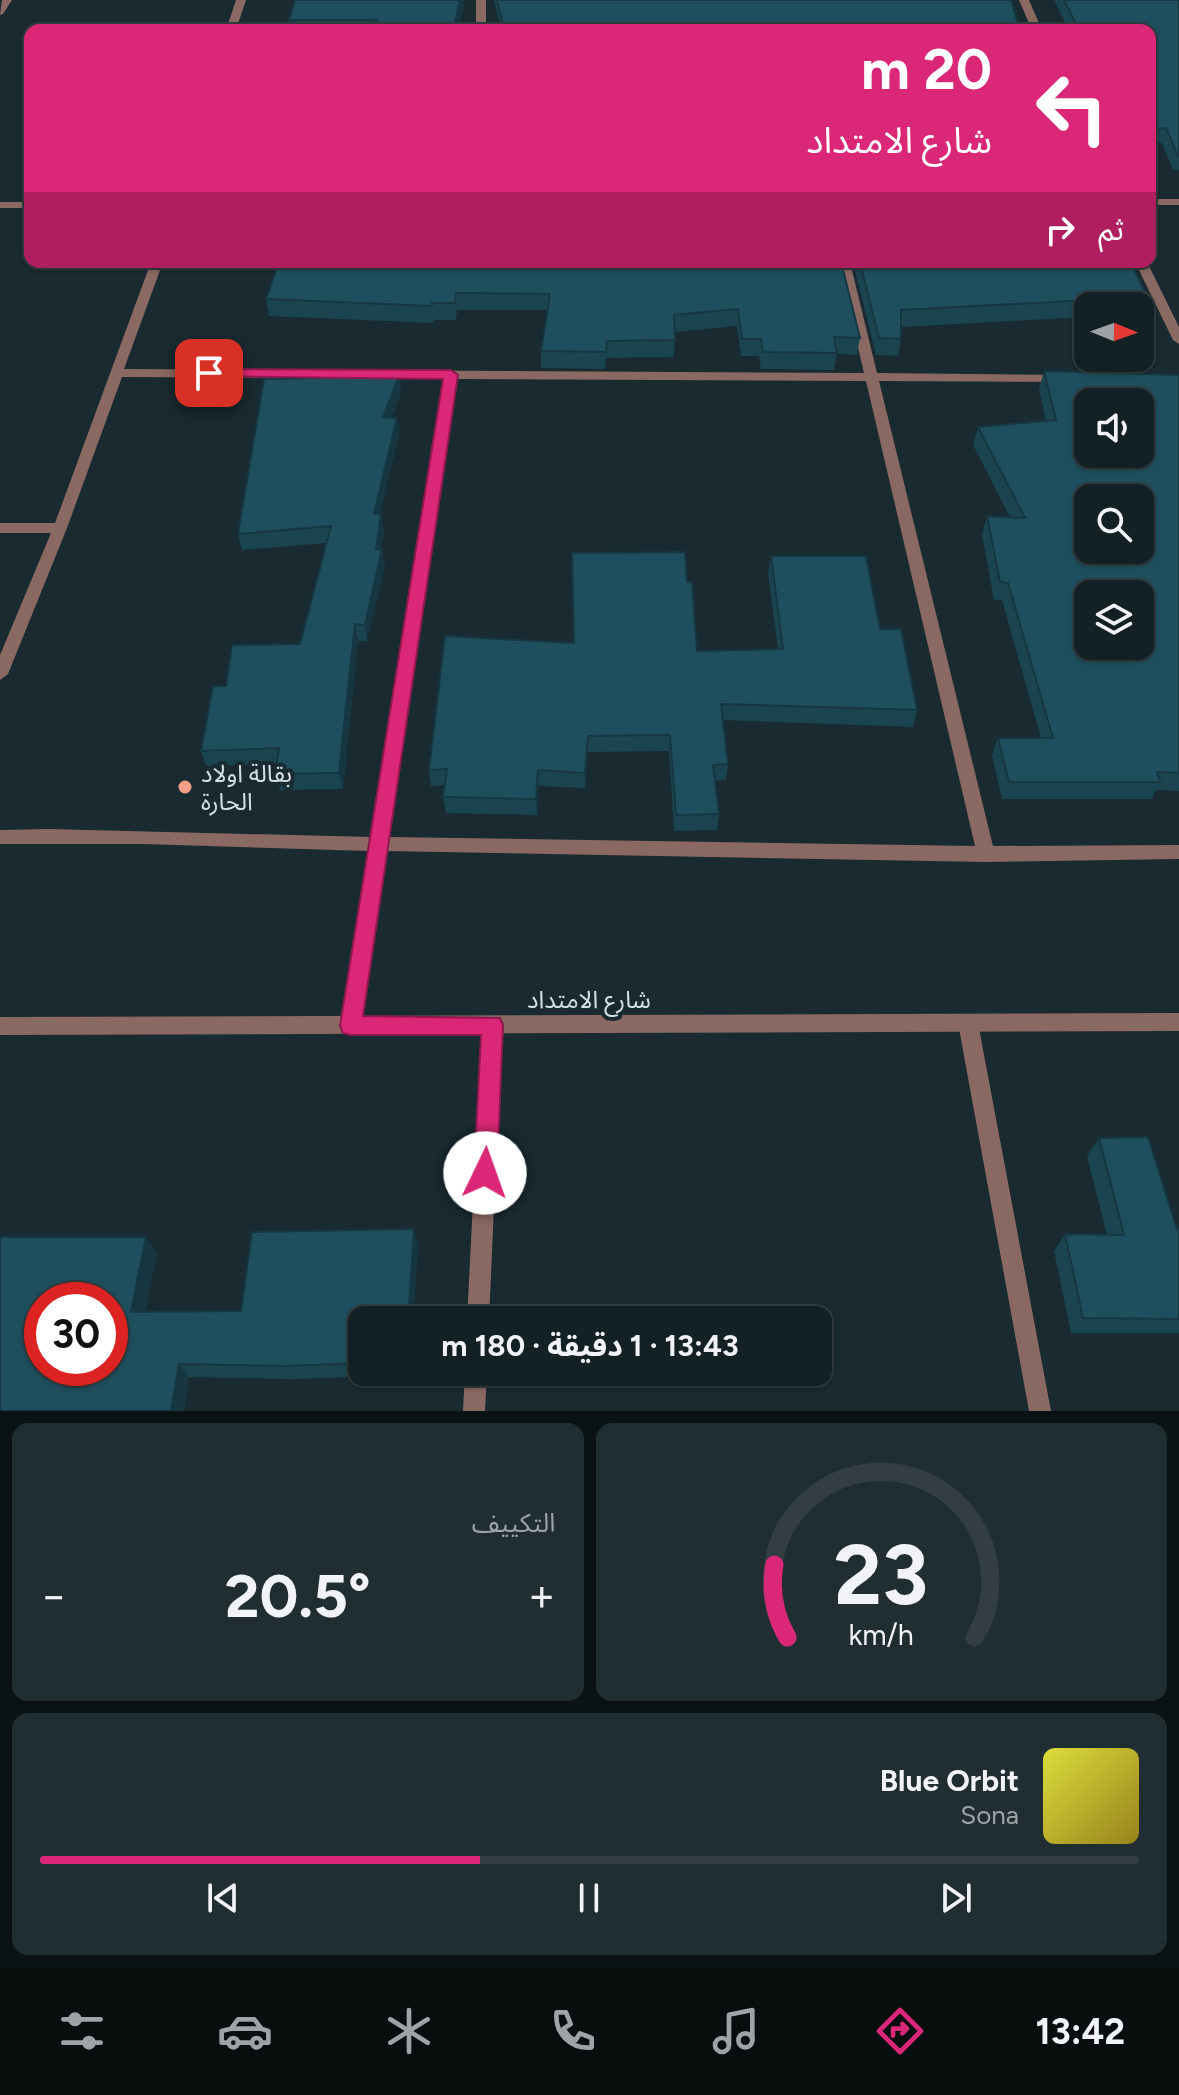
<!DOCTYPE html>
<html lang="ar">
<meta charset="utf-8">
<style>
:root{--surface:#132024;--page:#202d31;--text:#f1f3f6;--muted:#9da3a6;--line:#323e41;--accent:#db2777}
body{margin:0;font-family:Figtree,"Noto Sans Arabic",sans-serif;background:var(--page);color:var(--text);direction:rtl;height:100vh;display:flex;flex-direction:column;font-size:30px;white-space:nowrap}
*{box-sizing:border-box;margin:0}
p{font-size:26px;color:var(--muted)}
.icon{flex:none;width:44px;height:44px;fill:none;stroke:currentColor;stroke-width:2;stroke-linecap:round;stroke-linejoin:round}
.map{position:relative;height:1411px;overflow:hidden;direction:ltr}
.panel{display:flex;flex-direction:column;gap:12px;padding:12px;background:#0a1214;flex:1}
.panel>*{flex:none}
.top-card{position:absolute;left:24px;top:24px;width:1132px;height:244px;border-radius:16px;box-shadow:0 2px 6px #0004,0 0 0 2px var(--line);direction:rtl;background:#db2777;color:#fff;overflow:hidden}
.needle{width:52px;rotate:91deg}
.buttons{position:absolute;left:1074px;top:292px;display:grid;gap:16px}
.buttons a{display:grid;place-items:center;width:80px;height:80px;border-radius:16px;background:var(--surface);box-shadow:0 2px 6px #0004,0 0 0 2px var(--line);font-size:40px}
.speed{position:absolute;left:24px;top:1282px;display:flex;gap:16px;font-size:40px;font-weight:700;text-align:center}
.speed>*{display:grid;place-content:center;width:104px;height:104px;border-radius:50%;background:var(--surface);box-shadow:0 2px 6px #0004,0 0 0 2px var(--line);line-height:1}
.speed .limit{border:12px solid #d22;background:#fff;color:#111}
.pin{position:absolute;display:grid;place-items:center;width:68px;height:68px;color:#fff;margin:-34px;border-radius:16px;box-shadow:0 4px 12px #0006}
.me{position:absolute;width:88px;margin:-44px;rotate:3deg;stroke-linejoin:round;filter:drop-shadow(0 0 6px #0008)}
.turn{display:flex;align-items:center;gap:28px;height:168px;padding:0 32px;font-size:36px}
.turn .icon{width:104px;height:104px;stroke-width:2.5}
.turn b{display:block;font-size:56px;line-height:68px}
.then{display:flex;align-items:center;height:76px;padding:0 32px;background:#0003;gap:16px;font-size:30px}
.big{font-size:60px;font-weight:700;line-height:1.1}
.panel .card{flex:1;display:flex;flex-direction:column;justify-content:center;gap:12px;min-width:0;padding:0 28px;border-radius:16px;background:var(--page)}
.panel .dial{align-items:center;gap:0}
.dial svg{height:208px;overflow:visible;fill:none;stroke:var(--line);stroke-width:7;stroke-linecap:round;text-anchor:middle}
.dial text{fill:var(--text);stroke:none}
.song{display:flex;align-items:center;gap:24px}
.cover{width:96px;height:96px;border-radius:12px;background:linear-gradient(135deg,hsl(60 70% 55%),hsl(50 70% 35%))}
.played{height:8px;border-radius:4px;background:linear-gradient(90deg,var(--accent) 40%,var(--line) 40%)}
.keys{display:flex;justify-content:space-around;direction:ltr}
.heat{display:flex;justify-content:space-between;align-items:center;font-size:44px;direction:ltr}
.panel .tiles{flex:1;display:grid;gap:12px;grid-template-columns:1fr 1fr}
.card:last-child{grid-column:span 2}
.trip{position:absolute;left:348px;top:1306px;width:484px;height:80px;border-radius:16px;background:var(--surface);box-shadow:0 2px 6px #0004,0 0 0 2px var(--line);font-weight:700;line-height:80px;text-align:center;direction:rtl}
.menu{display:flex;height:128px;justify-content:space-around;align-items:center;background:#080d0e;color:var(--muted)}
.menu .icon{width:56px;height:56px}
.menu .current{color:var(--accent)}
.menu b{font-size:36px;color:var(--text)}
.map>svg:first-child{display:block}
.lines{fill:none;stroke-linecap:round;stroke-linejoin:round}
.minor{fill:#896961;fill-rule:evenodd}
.tertiary{fill:#896961;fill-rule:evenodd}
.wall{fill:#1b4451}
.shaded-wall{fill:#163742}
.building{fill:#1f4f5e;stroke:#163742;stroke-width:2;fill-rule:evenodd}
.route{fill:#db2777;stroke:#8e194d;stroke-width:2}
.poi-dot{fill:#f49e88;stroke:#192a30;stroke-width:3}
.labels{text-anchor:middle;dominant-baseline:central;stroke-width:8;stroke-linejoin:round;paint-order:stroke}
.poi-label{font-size:24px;fill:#d6e0e4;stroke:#192a30;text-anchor:start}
.street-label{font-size:24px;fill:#d6e0e4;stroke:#192a30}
</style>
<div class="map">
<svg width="1179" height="1411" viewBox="0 0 1179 1411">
<rect width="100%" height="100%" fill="#192a30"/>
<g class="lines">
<!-- minor -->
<path class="minor" d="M2,0H12L3,14L0,15Z
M236,0H246L236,30H226Z
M476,0H486V30H476Z
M1019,0H1029L1042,30H1032Z
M1150,199H1179V205H1150Z
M0,202H30V208H0Z
M151,262H163L124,369L864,373L838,262H850L877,373L1066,375L1067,378L1061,382L879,381L993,846L1179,845V859L986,862L386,851L360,1026L357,1032L350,1035L343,1032L340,1026L368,851L143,844H0V830L48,829L371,837L444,379L122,377L67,528L8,674L0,680V655L51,533H0V523H55ZM457,379L866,381L975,846L388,837Z
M1135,262H1147L1179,327V344L1173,340Z
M968,1014L975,1017L978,1023L1051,1411H1029L958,1023L961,1017Z
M492,1016L499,1019L502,1025L489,1320H467L482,1025L485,1019Z
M465,1372H487L485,1411H463Z"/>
<!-- tertiary -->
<path class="tertiary" d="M1179,1013V1031L0,1035V1017Z"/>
</g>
<!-- wall -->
<path class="wall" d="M465,0L458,30H291L289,20Z
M494,0H1011L1020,30H501Z
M1054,0H1179V170H1173L1162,143H1150V30H1069Z
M841,262L860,338L857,355L837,354L834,370L761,369L759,356H741L737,326L675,332L674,357L606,358L605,369L541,368V351L547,310H457L456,320H434L433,323L269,316L266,299Z
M853,262H1130L1148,297L1142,314H1140V306H1088V317L901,327V339L898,356L876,355Z
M1044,371L1179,375V791L1156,790L1152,799H1002L992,755L998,738H1041L1002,600H994L982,534L987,516L1010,517L973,445L978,427L1046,421L1039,389Z
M399,376L401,393L391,418H397L399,434L380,514L384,531L381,549L385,566L367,641H358L343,789L280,790L275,774L277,764L206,766L201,751L226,686L300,644L326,543L242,550L238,534Z
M771,556L880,629L917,710L913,727L723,720L728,764L726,780L715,781L719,814L717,830L674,831L669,751L588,752L585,788L538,786L537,815L446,813L443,797L445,785L431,786L429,770L574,643L687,582L697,651L778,649L768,573Z
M1099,1138L1177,1229H1179V1333H1071L1054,1251L1065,1234L1107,1235L1087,1156Z
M418,1244L413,1320H362V1372H375V1376L293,1379L189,1377L184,1411H0L157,1252L145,1312L241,1311Z"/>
<!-- shaded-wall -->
<path class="shaded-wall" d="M460,0H465L458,30H453Z
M399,376L401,393L386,434L383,417Z
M397,418L399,434L376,531L374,514Z
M381,514L384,531L380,559L382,549L385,566L367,641L365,625Z
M355,624L358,641L343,789L339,773Z
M588,736V752L585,788V773Z
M538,770V786L537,815L536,799Z
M414,1229L418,1244L413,1320L409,1308Z
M146,1237L157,1252L142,1326L131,1312Z
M373,1308L377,1320H372Z
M179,1364L189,1377L184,1411H171Z"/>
<!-- building -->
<path class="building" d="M295,0H460L453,30H373L377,20H289Z
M497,0H1011L1020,30H504Z
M1064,0H1179V156H1178L1166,128L1150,129V30H1079Z
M279,262H841L860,338L834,337L837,353L763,352L761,339H742L738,309L674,315L675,340L607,341L606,352L541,351L550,294L456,293L455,303H432V306L266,299Z
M860,262H1130L1148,297L901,310V339L879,338Z
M1044,371L1179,375V773L1157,772L1160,782H1009L998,738H1053L1008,583L1000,582L987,516L1025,518L978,427L1056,420ZM1088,402H1140V454H1088ZM1088,498H1140V550H1088ZM1088,594H1140V646H1088Z
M399,376L383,417L397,418L374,514H381L376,549H382L365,625L355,624L339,773L275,774L279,748L201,751L213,686H226L232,645L300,644L331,526L238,534L264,379Z
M685,552L687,582H692L697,651L783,649L771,556H866L880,629H901L917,710L721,704L728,764L713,765L719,814L676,815L670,735L588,736L585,773L538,770L536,799L443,797L447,769L429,770L445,636L574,643L572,553Z
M1148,1137L1177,1229H1179V1319L1083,1318L1065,1234L1124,1235L1099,1138Z
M414,1229L409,1308H373L372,1320H362V1363L285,1366L179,1364L171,1411H0V1237H146L131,1312L241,1311L252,1232ZM42,1300H110V1368H42Z"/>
<!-- route -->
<path class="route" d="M209,369L451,370L458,375L363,1016L500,1018L503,1025L497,1173L493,1181L485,1184L477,1181L474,1173L481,1035H350L343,1033L340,1026L443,379L204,376V370Z"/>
<!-- markers -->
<circle class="poi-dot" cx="185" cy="787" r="8"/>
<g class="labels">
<!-- poi labels -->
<g class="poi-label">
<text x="201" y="773">بقالة اولاد<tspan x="201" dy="28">الحارة</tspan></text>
</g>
<!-- street labels -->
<g class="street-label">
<text x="589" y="999">شارع الامتداد</text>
</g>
</g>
</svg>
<div class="buttons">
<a><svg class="needle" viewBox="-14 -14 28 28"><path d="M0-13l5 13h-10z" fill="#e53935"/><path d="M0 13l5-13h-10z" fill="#9da3a6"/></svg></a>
<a><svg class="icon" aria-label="sound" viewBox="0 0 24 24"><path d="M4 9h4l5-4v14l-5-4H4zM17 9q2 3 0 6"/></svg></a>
<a><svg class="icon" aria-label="search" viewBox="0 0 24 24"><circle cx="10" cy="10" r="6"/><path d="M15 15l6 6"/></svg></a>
<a><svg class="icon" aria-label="layers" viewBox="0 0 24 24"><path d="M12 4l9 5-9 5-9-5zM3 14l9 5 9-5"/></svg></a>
</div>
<div class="speed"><div class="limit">30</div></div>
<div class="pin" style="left:209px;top:373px;background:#d93025"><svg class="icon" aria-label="arrive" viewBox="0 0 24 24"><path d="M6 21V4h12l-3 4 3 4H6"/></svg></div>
<svg class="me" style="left:485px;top:1173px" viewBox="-20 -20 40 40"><circle r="19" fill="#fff"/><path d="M0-13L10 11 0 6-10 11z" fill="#db2777"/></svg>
<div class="trip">13:43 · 1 دقيقة · 180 m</div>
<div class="top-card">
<div class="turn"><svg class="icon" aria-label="left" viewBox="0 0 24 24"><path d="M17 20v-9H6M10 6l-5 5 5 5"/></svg><div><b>20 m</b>شارع الامتداد</div></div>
<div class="then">ثم<svg class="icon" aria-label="right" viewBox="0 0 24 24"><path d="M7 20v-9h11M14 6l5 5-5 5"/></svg></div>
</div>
</div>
<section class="panel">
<div class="tiles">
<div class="card dial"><svg viewBox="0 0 100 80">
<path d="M14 69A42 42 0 1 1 86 69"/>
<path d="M14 69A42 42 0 0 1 9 41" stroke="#db2777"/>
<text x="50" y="56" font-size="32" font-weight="700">23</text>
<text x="50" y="72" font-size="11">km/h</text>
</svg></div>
<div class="card"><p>التكييف</p>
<div class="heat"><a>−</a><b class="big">20.5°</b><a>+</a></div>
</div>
<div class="card">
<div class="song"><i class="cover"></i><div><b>Blue Orbit</b><p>Sona</p></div></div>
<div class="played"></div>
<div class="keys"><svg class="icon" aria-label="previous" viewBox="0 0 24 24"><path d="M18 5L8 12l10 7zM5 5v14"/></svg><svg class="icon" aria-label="pause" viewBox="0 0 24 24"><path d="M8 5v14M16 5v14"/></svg><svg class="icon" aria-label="next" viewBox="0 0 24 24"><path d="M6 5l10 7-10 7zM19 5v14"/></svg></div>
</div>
</div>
</section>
<nav class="menu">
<b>13:42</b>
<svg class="icon current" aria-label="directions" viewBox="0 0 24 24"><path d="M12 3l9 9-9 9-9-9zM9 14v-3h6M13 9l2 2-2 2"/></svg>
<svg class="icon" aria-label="music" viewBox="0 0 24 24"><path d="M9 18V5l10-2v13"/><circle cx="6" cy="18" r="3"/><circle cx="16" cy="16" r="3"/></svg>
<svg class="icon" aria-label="phone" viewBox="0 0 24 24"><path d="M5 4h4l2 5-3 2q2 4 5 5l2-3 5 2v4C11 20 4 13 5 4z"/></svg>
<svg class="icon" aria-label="climate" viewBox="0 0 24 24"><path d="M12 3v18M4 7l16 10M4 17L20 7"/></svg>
<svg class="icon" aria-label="car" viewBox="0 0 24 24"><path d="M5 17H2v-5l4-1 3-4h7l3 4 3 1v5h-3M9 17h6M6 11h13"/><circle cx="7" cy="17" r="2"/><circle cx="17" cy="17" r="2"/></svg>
<svg class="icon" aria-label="filters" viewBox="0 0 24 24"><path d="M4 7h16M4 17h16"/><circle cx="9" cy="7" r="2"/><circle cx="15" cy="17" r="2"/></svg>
</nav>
